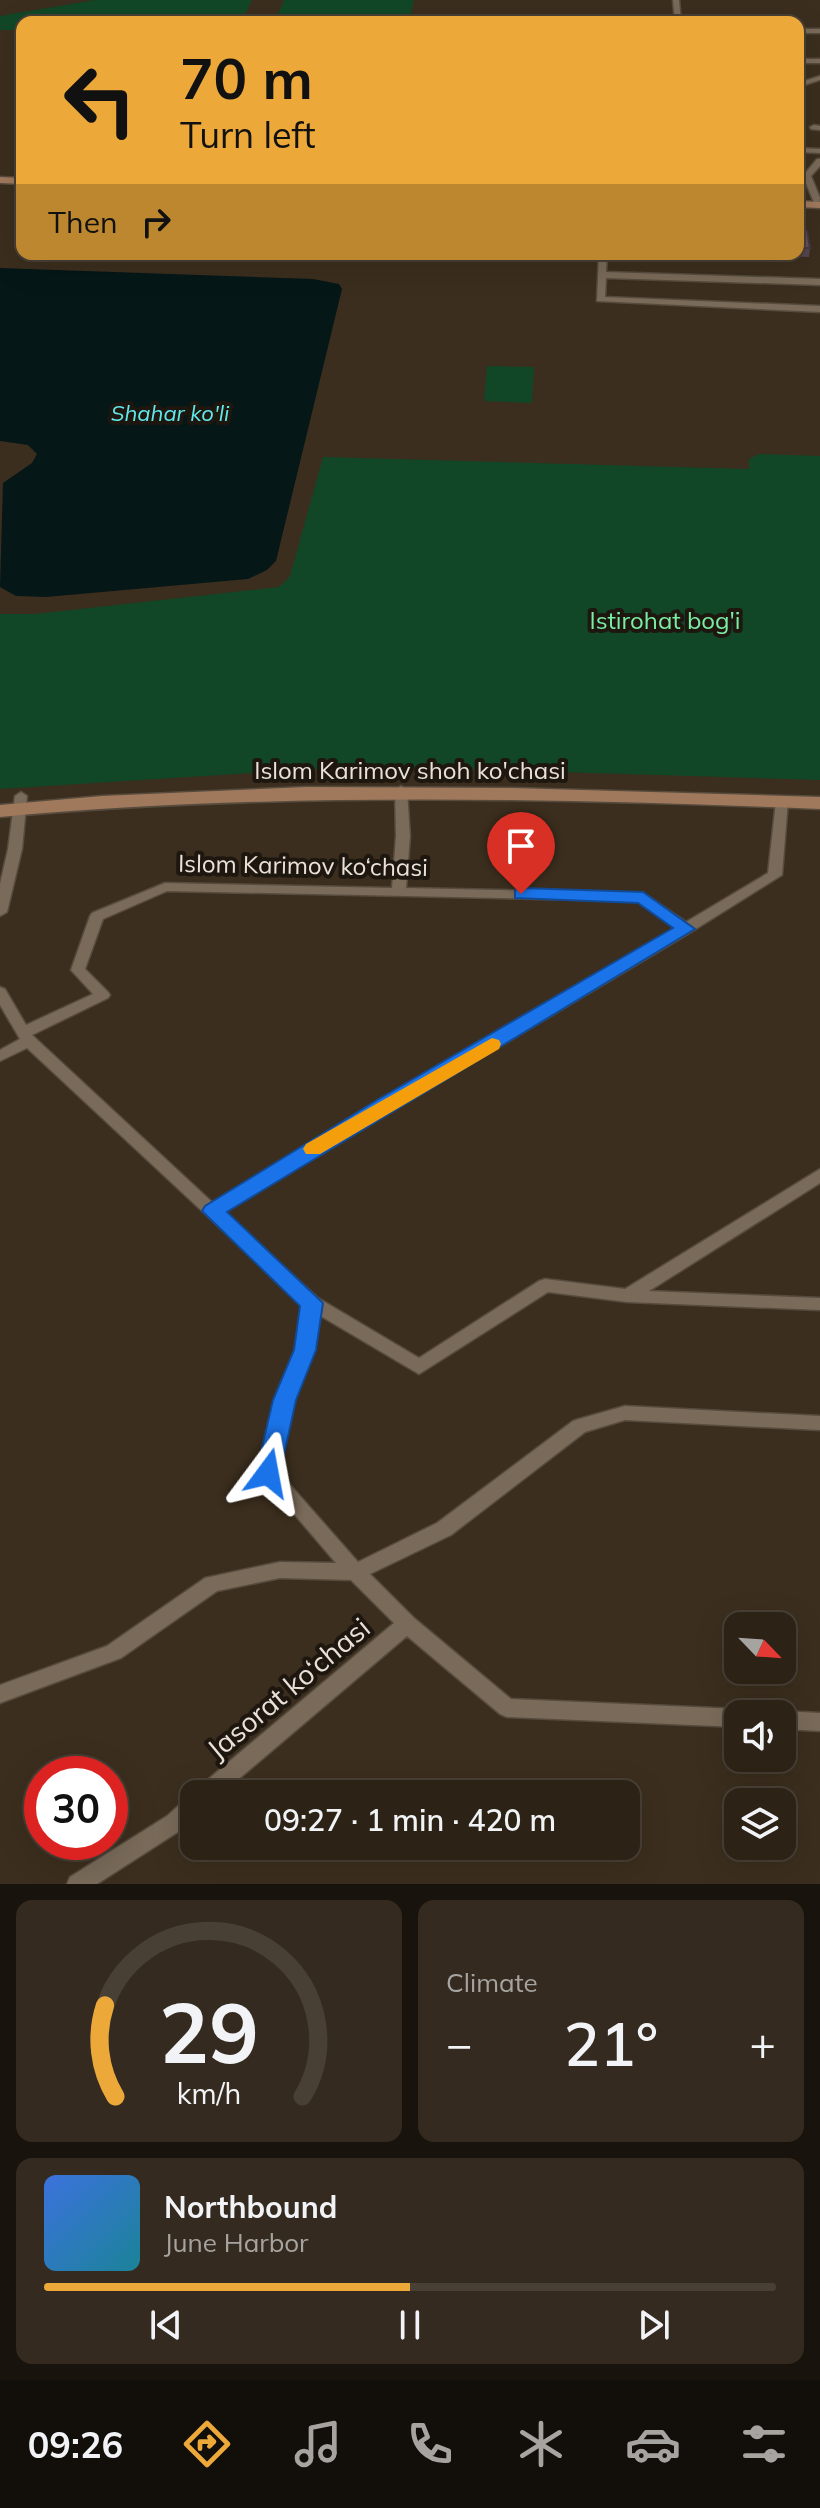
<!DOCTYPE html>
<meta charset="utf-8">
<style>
:root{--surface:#2c2216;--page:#342a1f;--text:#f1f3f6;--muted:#a6a4a1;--line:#483f35;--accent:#eca93a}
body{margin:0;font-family:Mulish,sans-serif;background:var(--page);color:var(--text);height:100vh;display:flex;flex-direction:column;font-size:30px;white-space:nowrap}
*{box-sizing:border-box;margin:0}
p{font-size:26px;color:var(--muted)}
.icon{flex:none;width:44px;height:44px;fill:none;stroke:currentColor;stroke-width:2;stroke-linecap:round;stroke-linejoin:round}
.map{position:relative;height:1884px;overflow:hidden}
.drawer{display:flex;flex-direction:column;gap:16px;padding:16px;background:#18130c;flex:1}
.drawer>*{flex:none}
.hud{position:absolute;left:16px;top:16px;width:788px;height:244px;border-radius:16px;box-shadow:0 8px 32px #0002,0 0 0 2px var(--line);background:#eca93a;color:#111;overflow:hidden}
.needle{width:52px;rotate:115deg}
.fabs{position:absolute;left:724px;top:1612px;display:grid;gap:16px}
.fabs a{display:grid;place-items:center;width:72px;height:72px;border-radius:16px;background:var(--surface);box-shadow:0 8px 32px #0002,0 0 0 2px var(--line);font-size:40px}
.speed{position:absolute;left:24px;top:1756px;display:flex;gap:16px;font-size:40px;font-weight:700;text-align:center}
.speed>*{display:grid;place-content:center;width:104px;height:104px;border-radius:50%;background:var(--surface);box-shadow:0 8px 32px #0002,0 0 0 2px var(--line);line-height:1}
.speed .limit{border:12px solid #d22;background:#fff;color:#111}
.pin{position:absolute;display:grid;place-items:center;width:68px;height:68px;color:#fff;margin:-82px -34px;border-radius:50% 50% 50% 0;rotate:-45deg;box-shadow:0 0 8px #0007}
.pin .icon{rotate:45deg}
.me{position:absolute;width:88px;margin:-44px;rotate:13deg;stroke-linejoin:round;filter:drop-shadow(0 0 6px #0008)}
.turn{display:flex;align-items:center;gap:28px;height:168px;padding:0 32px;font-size:36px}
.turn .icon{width:104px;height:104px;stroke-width:2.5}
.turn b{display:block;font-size:56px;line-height:68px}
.then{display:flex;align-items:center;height:76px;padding:0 32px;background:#0003;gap:16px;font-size:30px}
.big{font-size:60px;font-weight:600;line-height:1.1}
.drawer .card{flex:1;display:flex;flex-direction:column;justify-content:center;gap:12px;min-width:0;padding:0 28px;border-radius:16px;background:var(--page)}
.drawer .dial{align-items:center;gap:0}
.dial svg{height:208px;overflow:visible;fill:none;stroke:var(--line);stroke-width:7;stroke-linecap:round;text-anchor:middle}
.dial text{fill:var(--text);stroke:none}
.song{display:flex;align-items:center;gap:24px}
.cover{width:96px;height:96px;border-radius:12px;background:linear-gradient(135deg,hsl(220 70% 55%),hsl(190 70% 35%))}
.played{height:8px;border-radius:4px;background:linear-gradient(90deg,var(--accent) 50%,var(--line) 50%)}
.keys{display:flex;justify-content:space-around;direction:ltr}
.heat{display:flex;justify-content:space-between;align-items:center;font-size:44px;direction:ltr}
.drawer .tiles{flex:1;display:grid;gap:16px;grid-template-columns:1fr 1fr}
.card:last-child{grid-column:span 2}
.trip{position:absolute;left:180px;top:1780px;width:460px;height:80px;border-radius:16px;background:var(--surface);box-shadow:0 8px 32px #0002,0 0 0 2px var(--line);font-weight:600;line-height:80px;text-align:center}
.menu{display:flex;height:128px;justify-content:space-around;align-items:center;background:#120e09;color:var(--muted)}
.menu .icon{width:56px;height:56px}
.menu .active{color:var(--accent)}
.menu b{font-size:36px;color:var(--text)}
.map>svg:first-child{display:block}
.green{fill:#114727}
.water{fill:#061718}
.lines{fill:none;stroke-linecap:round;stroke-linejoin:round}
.minor-casing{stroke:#564b3d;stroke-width:3}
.secondary-casing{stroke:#564b3d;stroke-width:3}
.minor{fill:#796a59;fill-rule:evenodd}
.secondary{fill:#a0795c;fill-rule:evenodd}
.wall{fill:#544551}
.building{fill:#62505e;stroke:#453842;stroke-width:2}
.route{fill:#1a73e8;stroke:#114b97;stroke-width:2}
.slow{fill:#f59e0b}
.labels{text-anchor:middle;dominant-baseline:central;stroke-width:8;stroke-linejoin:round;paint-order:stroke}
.far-water-label{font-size:22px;font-style:italic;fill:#5fe9eb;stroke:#1d1710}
.park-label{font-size:24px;fill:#7beda3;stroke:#1d1710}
.street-label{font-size:24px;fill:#eae2d8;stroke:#1d1710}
.near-street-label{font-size:28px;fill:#eae2d8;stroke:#1d1710}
</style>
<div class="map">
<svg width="820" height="1884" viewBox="0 0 820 1884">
<rect width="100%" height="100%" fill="#3b2e1e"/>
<!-- green -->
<path class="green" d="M95,0H252L241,22H22V30H0V16Z
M284,0H414L410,17L278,14Z
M487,366L534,367L532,403L484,401Z
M759,454L820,456V780L361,766L0,789V614H35L279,587L290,576L323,457L749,469V459Z"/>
<!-- water -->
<path class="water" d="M0,268L313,279L339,284L342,289L276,561L267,570L248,579L46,597L16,596L0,587L3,483L32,463L37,454L28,445L0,441Z"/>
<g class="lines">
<!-- minor casing -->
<g class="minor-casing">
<path id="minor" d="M673,0H679L681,22H675Z
M798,29H820V33H798Z
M798,59H820V63H798Z
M820,76V80L798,87V83Z
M814,125L820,126V130L811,129L810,127Z
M798,148L820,149V153L798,152Z
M817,159H820V166L811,176L820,198L819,207L815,205L803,176Z
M599,254H607L606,272L820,279V285L606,278L605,297L820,306V312L597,301Z
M401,786L407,790L410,836L406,888L643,893L686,922L768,873L776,801L782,797L788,801L782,875L691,932L223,1212L318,1298L419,1358L539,1281L545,1279L625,1289L820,1169V1183L649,1291L820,1298V1310L627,1302L548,1292L419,1374L319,1315L314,1350L293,1400L278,1471L358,1562L437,1523L573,1421L579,1419L625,1406L820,1416V1430L625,1420L585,1432L451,1535L370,1574L414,1618L511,1699L738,1709L746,1714H738V1727L507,1717L500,1714L407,1636L221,1794H196L199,1787L394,1623L351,1580L280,1578L217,1591L121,1658L0,1703V1685L107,1646L205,1578L280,1562L336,1563L259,1473L275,1400L296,1350L303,1305L27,1048L0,1061V1050L20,1039L0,1005V987L5,989L26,1025L93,994L71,970L90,916L92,913L165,883L392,888L396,836L395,790ZM167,891L640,901L676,928L213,1203L32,1035L108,998L110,995L108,992L85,969L103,919Z
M21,792L27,796L22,849L7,912L0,916V884L8,849L15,796Z
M782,1711L820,1713V1731L782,1729V1714H775Z
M194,1795V1819L181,1830L97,1884H67L70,1877L167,1816L187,1798Z"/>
</g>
<!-- secondary casing -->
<g class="secondary-casing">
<path id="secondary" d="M0,177L22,178V184L0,183Z
M798,201L820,202V208L798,207Z
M307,787L512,788L820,797V809C546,798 274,792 0,817V805L102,796Z"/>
</g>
<!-- minor -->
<use href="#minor" class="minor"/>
<!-- secondary -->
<use href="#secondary" class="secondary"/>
</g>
<!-- wall -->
<path class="wall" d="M798,230L810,248L809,257L761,255V254H798Z"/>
<!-- building -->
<path class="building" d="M798,230L807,231L810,248H798Z"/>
<!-- route -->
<path class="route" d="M521,888L643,892L695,929L227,1212L323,1303L316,1350L296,1400L280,1473L276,1480L268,1483L260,1480L256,1473L273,1400L294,1350L300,1306L202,1211L205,1206L377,1100L673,928L638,903L515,898V890Z"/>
<!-- slow -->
<path class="slow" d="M492,1038L499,1040L501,1044L499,1049L320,1154H306L303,1149L306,1144Z"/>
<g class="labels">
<!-- far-water labels -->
<g class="far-water-label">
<text x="170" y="413">Shahar ko'li</text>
</g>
<!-- park labels -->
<g class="park-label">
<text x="665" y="620">Istirohat bog'i</text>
</g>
<!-- street labels -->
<g class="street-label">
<text x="410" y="770">Islom Karimov shoh ko'chasi</text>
<text transform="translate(303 865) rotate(1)">Islom Karimov ko‘chasi</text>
</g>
<!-- near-street labels -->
<g class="near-street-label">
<text transform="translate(288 1688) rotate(-40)">Jasorat ko‘chasi</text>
</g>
</g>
</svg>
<div class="fabs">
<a><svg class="needle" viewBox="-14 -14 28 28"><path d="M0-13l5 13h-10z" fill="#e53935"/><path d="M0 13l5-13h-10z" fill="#a6a4a1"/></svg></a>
<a><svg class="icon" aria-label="sound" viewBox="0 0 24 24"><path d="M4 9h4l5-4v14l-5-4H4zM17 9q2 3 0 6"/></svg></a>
<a><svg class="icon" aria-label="layers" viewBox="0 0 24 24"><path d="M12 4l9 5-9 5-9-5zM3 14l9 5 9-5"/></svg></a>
</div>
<div class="speed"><div class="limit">30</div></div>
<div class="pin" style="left:521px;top:894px;background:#d93025"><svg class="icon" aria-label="arrive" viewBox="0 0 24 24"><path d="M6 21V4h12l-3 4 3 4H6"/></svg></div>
<svg class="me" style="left:268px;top:1473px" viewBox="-20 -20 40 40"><path d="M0-17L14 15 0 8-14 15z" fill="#1a73e8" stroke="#fff" stroke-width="4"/></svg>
<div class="trip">09:27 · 1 min · 420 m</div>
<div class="hud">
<div class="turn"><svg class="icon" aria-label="left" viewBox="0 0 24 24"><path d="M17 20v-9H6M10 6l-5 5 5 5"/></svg><div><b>70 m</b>Turn left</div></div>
<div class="then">Then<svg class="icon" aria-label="right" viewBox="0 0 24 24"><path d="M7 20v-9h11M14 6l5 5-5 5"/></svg></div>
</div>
</div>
<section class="drawer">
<div class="tiles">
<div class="card dial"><svg viewBox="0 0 100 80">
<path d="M14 69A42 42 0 1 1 86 69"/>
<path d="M14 69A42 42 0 0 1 10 34" stroke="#eca93a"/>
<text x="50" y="56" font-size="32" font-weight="700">29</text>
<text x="50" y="72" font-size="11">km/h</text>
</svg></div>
<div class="card"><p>Climate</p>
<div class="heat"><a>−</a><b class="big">21°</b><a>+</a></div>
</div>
<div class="card">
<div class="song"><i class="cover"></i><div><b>Northbound</b><p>June Harbor</p></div></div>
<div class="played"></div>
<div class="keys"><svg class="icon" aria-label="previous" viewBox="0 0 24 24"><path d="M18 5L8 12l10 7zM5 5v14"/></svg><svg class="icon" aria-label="pause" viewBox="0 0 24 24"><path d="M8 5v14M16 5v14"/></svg><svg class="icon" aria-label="next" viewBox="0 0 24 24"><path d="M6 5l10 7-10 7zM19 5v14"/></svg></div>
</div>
</div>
</section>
<nav class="menu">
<b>09:26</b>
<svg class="icon active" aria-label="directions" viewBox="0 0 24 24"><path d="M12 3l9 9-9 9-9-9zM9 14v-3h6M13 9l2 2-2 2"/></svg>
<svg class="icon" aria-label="music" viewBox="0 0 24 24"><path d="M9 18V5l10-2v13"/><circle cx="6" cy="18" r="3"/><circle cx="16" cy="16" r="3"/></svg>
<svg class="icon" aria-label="phone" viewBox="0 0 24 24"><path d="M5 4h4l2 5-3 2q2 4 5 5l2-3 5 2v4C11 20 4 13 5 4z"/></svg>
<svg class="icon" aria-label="climate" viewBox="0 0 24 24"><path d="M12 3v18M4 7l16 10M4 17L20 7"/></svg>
<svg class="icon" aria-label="car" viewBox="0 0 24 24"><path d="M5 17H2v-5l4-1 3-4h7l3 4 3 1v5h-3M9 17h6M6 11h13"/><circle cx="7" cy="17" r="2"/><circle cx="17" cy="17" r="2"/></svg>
<svg class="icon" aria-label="filters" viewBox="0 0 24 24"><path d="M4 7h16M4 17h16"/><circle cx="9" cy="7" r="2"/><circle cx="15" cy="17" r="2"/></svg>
</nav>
